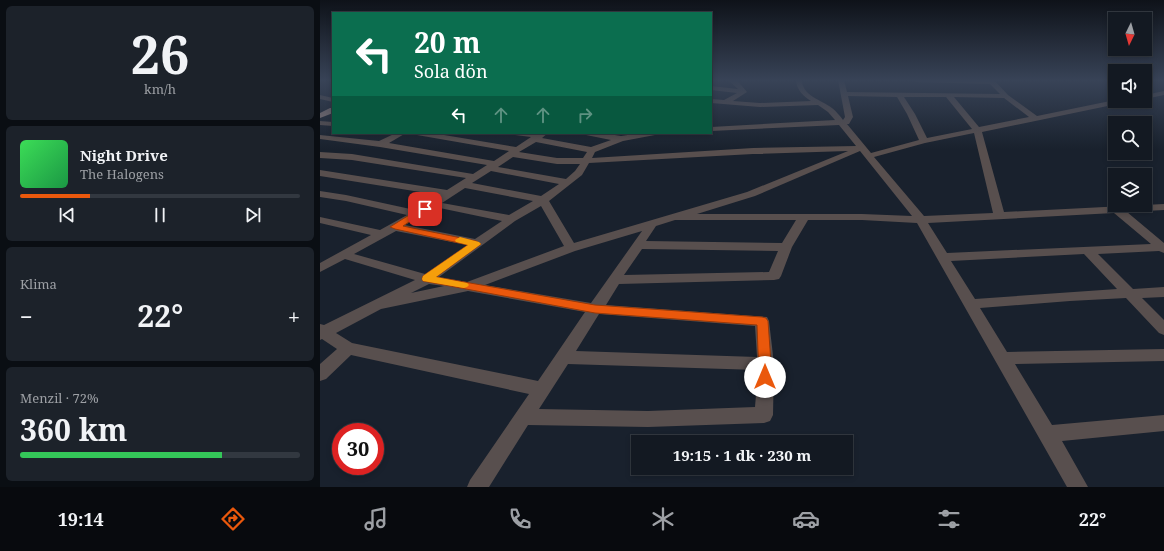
<!DOCTYPE html>
<html lang="tr">
<meta charset="utf-8">
<style>
:root{--surface:#131922;--page:#1c222a;--text:#f1f3f6;--muted:#9da0a5;--line:#323840;--accent:#ea580c}
body{margin:0;font-family:"Noto Serif",serif;background:var(--page);color:var(--text);height:100vh;display:flex;flex-direction:column;font-size:15px;white-space:nowrap}
*{box-sizing:border-box;margin:0}
p{font-size:13px;color:var(--muted)}
.icon{flex:none;width:22px;height:22px;fill:none;stroke:currentColor;stroke-width:2;stroke-linecap:round;stroke-linejoin:round}
.map{position:relative;flex:1;overflow:hidden}
.side{display:flex;flex-direction:column;gap:6px;padding:6px;background:#0a0e13;width:320px}
.side>*{flex:none}
.hud{position:absolute;left:12px;top:12px;width:380px;height:122px;border-radius:0px;box-shadow:0 2px 6px #0003,0 0 0 1px var(--line);background:#0b6e4f;color:#fff;overflow:hidden}
.needle{width:26px;rotate:185deg}
.fabs{position:absolute;left:788px;top:12px;display:grid;gap:8px}
.fabs a{display:grid;place-items:center;width:44px;height:44px;border-radius:0px;background:var(--surface);box-shadow:0 2px 6px #0003,0 0 0 1px var(--line);font-size:20px}
.speed{position:absolute;left:12px;top:423px;display:flex;gap:8px;font-size:20px;font-weight:700;text-align:center}
.speed>*{display:grid;place-content:center;width:52px;height:52px;border-radius:50%;background:var(--surface);box-shadow:0 2px 6px #0003,0 0 0 1px var(--line);line-height:1}
.speed .limit{border:6px solid #d22;background:#fff;color:#111}
.pin{position:absolute;display:grid;place-items:center;width:34px;height:34px;color:#fff;margin:-17px;border-radius:8px;box-shadow:0 2px 6px #0006}
.me{position:absolute;width:44px;margin:-22px;rotate:0deg;stroke-linejoin:round;filter:drop-shadow(0 0 3px #0008)}
.turn{display:flex;align-items:center;gap:14px;height:84px;padding:0 16px;font-size:18px}
.turn .icon{width:52px;height:52px;stroke-width:2.5}
.turn b{display:block;font-size:28px;line-height:34px}
.lanes{display:flex;align-items:center;height:38px;padding:0 16px;background:#0003;justify-content:center;gap:20px;direction:ltr}
.lanes .off{opacity:.35}
.big{font-size:30px;font-weight:700;line-height:1.1}
.side .tile{flex:1;display:flex;flex-direction:column;justify-content:center;gap:6px;min-width:0;padding:0 14px;border-radius:6px;background:var(--page)}
.side .dial{align-items:center;gap:0}
.dial b{font-size:52px;line-height:1}
.song{display:flex;align-items:center;gap:12px}
.cover{width:48px;height:48px;border-radius:6px;background:linear-gradient(135deg,hsl(130 70% 55%),hsl(140 70% 35%))}
.played{height:4px;border-radius:2px;background:linear-gradient(90deg,var(--accent) 25%,var(--line) 25%)}
.keys{display:flex;justify-content:space-around;direction:ltr}
.heat{display:flex;justify-content:space-between;align-items:center;font-size:22px;direction:ltr}
.charge{height:6px;border-radius:3px;background:linear-gradient(90deg,#34c759 72%,var(--line) 0)}
.trip{position:absolute;left:311px;top:435px;width:222px;height:40px;border-radius:0px;background:var(--surface);box-shadow:0 2px 6px #0003,0 0 0 1px var(--line);font-weight:700;line-height:40px;text-align:center}
.menu{display:flex;height:64px;justify-content:space-around;align-items:center;background:#080a0e;color:var(--muted)}
.menu .icon{width:28px;height:28px}
.menu .active{color:var(--accent)}
.menu b{font-size:18px;color:var(--text)}
main{display:flex;flex:1;min-height:0}
.map>svg:first-child{display:block}
.lines{fill:none;stroke-linecap:round;stroke-linejoin:round}
.minor{fill:#584f4e;fill-rule:evenodd}
.major{fill:#8e7d7a;fill-rule:evenodd}
.route{fill:#ea580c;stroke:#983908}
.slow{fill:#f59e0b}
</style>
<main>
<section class="side">
<div class="tile dial"><b>26</b><p>km/h</p></div>
<div class="tile">
<div class="song"><i class="cover"></i><div><b>Night Drive</b><p>The Halogens</p></div></div>
<div class="played"></div>
<div class="keys"><svg class="icon" aria-label="previous" viewBox="0 0 24 24"><path d="M18 5L8 12l10 7zM5 5v14"/></svg><svg class="icon" aria-label="pause" viewBox="0 0 24 24"><path d="M8 5v14M16 5v14"/></svg><svg class="icon" aria-label="next" viewBox="0 0 24 24"><path d="M6 5l10 7-10 7zM19 5v14"/></svg></div>
</div>
<div class="tile"><p>Klima</p>
<div class="heat"><a>−</a><b class="big">22°</b><a>+</a></div>
</div>
<div class="tile"><p>Menzil · 72%</p><b class="big">360 km</b><div class="charge"></div></div>
</section>
<div class="map">
<svg width="844" height="487" viewBox="0 0 844 487">
<rect width="100%" height="100%" fill="#19212d"/>
<g class="lines">
<!-- minor -->
<path class="minor" d="M408,80H417L427,92L413,101L440,103L491,101C484,97 476,89 476,80H482C482,96 502,100 512,108C516,111 520,116 523,120L525,117L518,80H524L527,92L680,94L670,84L596,82L593,80H674L688,95L717,116L795,100L806,101L802,103L662,132L684,212L844,204V210L807,212L844,243V253L839,251L778,254L813,289L844,287V297L822,298L844,320V335L839,333L806,298L750,301L660,308L687,352L844,349V361L695,364L732,425L844,415V431L742,441L768,487H747L597,223L542,220H488L472,247L461,276L459,279L454,280L299,284L286,305L447,317L449,321L454,364L453,415L450,421L444,423L328,427L208,425L169,487H147L150,480L209,394L31,355L6,379L0,381V364L17,349L2,339L0,340V324L4,325L95,280L25,259L0,272V263L51,235L0,223V217L60,230L87,215L26,201L0,197V191L26,195L95,210L119,195L0,176V170L127,190L146,178L32,160L0,158V152L32,154L153,174L167,165L60,147L0,139V135L59,141L76,133H86L69,143L174,161L189,151L97,135L93,133H112L196,147L211,137L195,135L191,133H228L222,138L271,147L291,140L266,135L265,133H282L301,136L321,133H339L335,135L303,141L275,152L272,158L433,148L536,146L519,125L391,131V127L515,120L508,112L498,105L440,107L391,103V99L404,100L417,93L391,90V86L418,89ZM528,96L577,97L587,114L599,140L551,153L527,124H529L533,117ZM584,97H626L652,129L607,138L595,114ZM634,97L684,98L709,117L659,127ZM654,133L673,213L604,216L554,157L605,143ZM216,142L267,152L263,158H237L199,152ZM528,151L427,192L254,243L229,201L262,175L269,163L433,154ZM540,151L592,216L542,214H377L435,196ZM193,157L237,164H260L255,171L246,179L178,167ZM171,171L239,184L221,196L152,183ZM145,188L213,201L189,215L122,203ZM221,206L244,246L147,282L119,277L195,221ZM115,207L182,221L155,239L85,225ZM794,213L831,244L627,253L608,223ZM355,220H476L462,243L326,241L336,226ZM76,231L147,245L105,274L34,254ZM322,231L271,303L165,285L255,251ZM322,249L458,251L449,272L304,275ZM764,254L797,289L655,299L631,261ZM109,284L124,286L91,293ZM148,291L265,312L218,381L32,343L16,333L61,309ZM279,314L435,326L437,357L256,351ZM248,364L438,370L435,407L328,411L219,409Z
M844,91V95L825,99V95Z
M0,95L13,98V102L0,99Z
M0,121L13,122V126L0,125Z"/>
<!-- major -->
<path class="major" d="M10,108H13V113L0,118V113Z"/>
</g>
<!-- sky -->
<linearGradient id="sky" x2="0" y2="1"><stop stop-color="#0e1219"/><stop offset="0.54" stop-color="#384357"/><stop offset="1" stop-color="#384357" stop-opacity="0"/></linearGradient>
<rect width="844" height="149" fill="url(#sky)"/>
<!-- route -->
<path class="route" d="M102,207H108L109,209L83,226L156,241L161,244L116,277L275,305L442,317L446,318L448,321L452,377L450,381L445,382L441,381L439,377L437,325L275,313L103,281L102,279L103,276L148,245L75,229L70,227Z"/>
<!-- slow -->
<path class="slow" d="M140,237L159,242L161,244L116,277L147,283L149,285L147,287L144,288L103,281L102,279L103,276L148,245L136,242L135,240Z"/>
</svg>
<div class="fabs">
<a><svg class="needle" viewBox="-14 -14 28 28"><path d="M0-13l5 13h-10z" fill="#e53935"/><path d="M0 13l5-13h-10z" fill="#9da0a5"/></svg></a>
<a><svg class="icon" aria-label="sound" viewBox="0 0 24 24"><path d="M4 9h4l5-4v14l-5-4H4zM17 9q2 3 0 6"/></svg></a>
<a><svg class="icon" aria-label="search" viewBox="0 0 24 24"><circle cx="10" cy="10" r="6"/><path d="M15 15l6 6"/></svg></a>
<a><svg class="icon" aria-label="layers" viewBox="0 0 24 24"><path d="M12 4l9 5-9 5-9-5zM3 14l9 5 9-5"/></svg></a>
</div>
<div class="speed"><div class="limit">30</div></div>
<div class="pin" style="left:105px;top:209px;background:#d93025"><svg class="icon" aria-label="arrive" viewBox="0 0 24 24"><path d="M6 21V4h12l-3 4 3 4H6"/></svg></div>
<svg class="me" style="left:445px;top:377px" viewBox="-20 -20 40 40"><circle r="19" fill="#fff"/><path d="M0-13L10 11 0 6-10 11z" fill="#ea580c"/></svg>
<div class="trip">19:15 · 1 dk · 230 m</div>
<div class="hud">
<div class="turn"><svg class="icon" aria-label="left" viewBox="0 0 24 24"><path d="M17 20v-9H6M10 6l-5 5 5 5"/></svg><div><b>20 m</b>Sola dön</div></div>
<div class="lanes"><svg class="icon" aria-label="left" viewBox="0 0 24 24"><path d="M17 20v-9H6M10 6l-5 5 5 5"/></svg><svg class="icon off" aria-label="ahead" viewBox="0 0 24 24"><path d="M12 20V5M6 11l6-6 6 6"/></svg><svg class="icon off" aria-label="ahead" viewBox="0 0 24 24"><path d="M12 20V5M6 11l6-6 6 6"/></svg><svg class="icon off" aria-label="right" viewBox="0 0 24 24"><path d="M7 20v-9h11M14 6l5 5-5 5"/></svg></div>
</div>
</div>
</main>
<nav class="menu">
<b>19:14</b>
<svg class="icon active" aria-label="directions" viewBox="0 0 24 24"><path d="M12 3l9 9-9 9-9-9zM9 14v-3h6M13 9l2 2-2 2"/></svg>
<svg class="icon" aria-label="music" viewBox="0 0 24 24"><path d="M9 18V5l10-2v13"/><circle cx="6" cy="18" r="3"/><circle cx="16" cy="16" r="3"/></svg>
<svg class="icon" aria-label="phone" viewBox="0 0 24 24"><path d="M5 4h4l2 5-3 2q2 4 5 5l2-3 5 2v4C11 20 4 13 5 4z"/></svg>
<svg class="icon" aria-label="climate" viewBox="0 0 24 24"><path d="M12 3v18M4 7l16 10M4 17L20 7"/></svg>
<svg class="icon" aria-label="car" viewBox="0 0 24 24"><path d="M5 17H2v-5l4-1 3-4h7l3 4 3 1v5h-3M9 17h6M6 11h13"/><circle cx="7" cy="17" r="2"/><circle cx="17" cy="17" r="2"/></svg>
<svg class="icon" aria-label="filters" viewBox="0 0 24 24"><path d="M4 7h16M4 17h16"/><circle cx="9" cy="7" r="2"/><circle cx="15" cy="17" r="2"/></svg>
<b>22°</b>
</nav>
